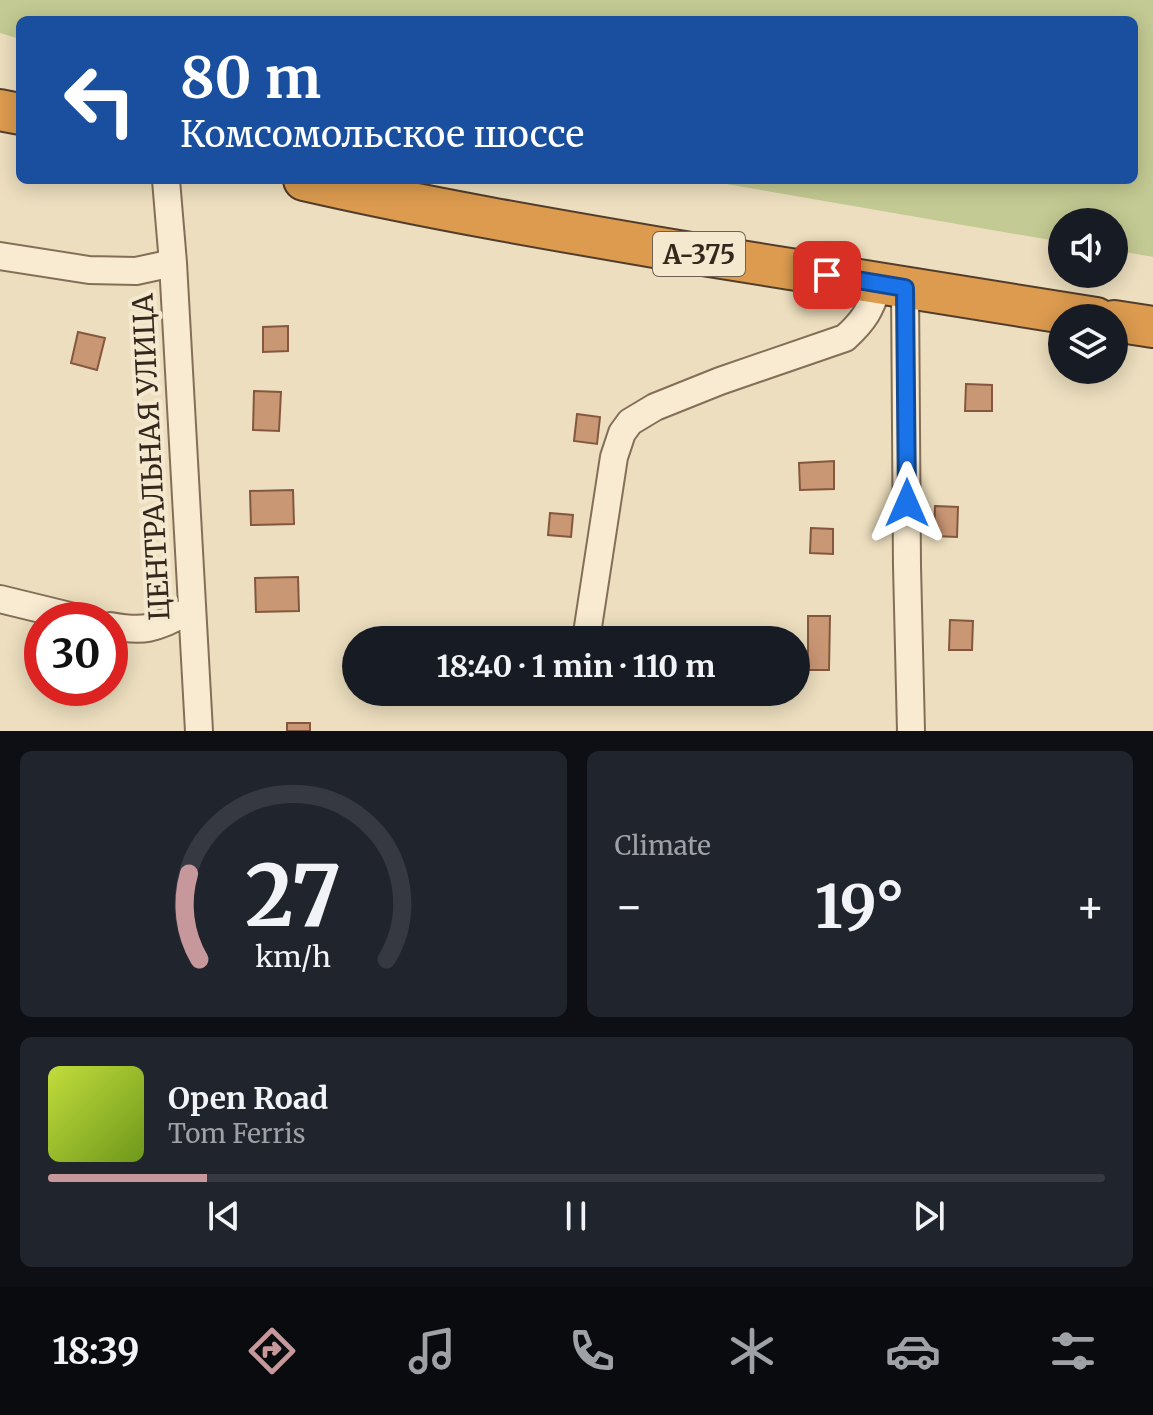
<!DOCTYPE html>
<meta charset="utf-8">
<style>
:root{--surface:#171b24;--page:#20242c;--text:#f1f3f6;--muted:#9ea1a6;--line:#363941;--accent:#c6989b}
body{margin:0;font-family:Merriweather,serif;background:var(--page);color:var(--text);height:100vh;display:flex;flex-direction:column;font-size:30px;white-space:nowrap}
*{box-sizing:border-box;margin:0}
p{font-size:26px;color:var(--muted)}
.icon{flex:none;width:44px;height:44px;fill:none;stroke:currentColor;stroke-width:2;stroke-linecap:round;stroke-linejoin:round}
.map{position:relative;height:731px;overflow:hidden}
.sheet{display:flex;flex-direction:column;gap:20px;padding:20px;background:#0d0f14;flex:1}
.sheet>*{flex:none}
.banner{position:absolute;left:16px;top:16px;width:1122px;height:168px;border-radius:12px;box-shadow:0 4px 20px #0003;background:#1a4fa0;color:#fff;overflow:hidden}
.controls{position:absolute;left:1048px;top:208px;display:grid;gap:16px}
.controls a{display:grid;place-items:center;width:80px;height:80px;border-radius:50%;background:var(--surface);box-shadow:0 4px 20px #0003;font-size:40px}
.speed{position:absolute;left:24px;top:602px;display:flex;gap:16px;font-size:40px;font-weight:700;text-align:center}
.speed>*{display:grid;place-content:center;width:104px;height:104px;border-radius:50%;background:var(--surface);box-shadow:0 4px 20px #0003;line-height:1}
.speed .limit{border:12px solid #d22;background:#fff;color:#111}
.pin{position:absolute;display:grid;place-items:center;width:68px;height:68px;color:#fff;margin:-34px;border-radius:16px;box-shadow:0 4px 12px #0006}
.me{position:absolute;width:88px;margin:-44px;rotate:0deg;stroke-linejoin:round;filter:drop-shadow(0 0 6px #0008)}
.turn{display:flex;align-items:center;gap:28px;height:168px;padding:0 32px;font-size:36px}
.turn .icon{width:104px;height:104px;stroke-width:2.5}
.turn b{display:block;font-size:56px;line-height:68px}
.big{font-size:60px;font-weight:700;line-height:1.1}
.sheet .widget{flex:1;display:flex;flex-direction:column;justify-content:center;gap:12px;min-width:0;padding:0 28px;border-radius:12px;background:var(--page)}
.sheet .dial{align-items:center;gap:0}
.dial svg{height:208px;overflow:visible;fill:none;stroke:var(--line);stroke-width:7;stroke-linecap:round;text-anchor:middle}
.dial text{fill:var(--text);stroke:none}
.song{display:flex;align-items:center;gap:24px}
.cover{width:96px;height:96px;border-radius:12px;background:linear-gradient(135deg,hsl(70 70% 55%),hsl(80 70% 35%))}
.played{height:8px;border-radius:4px;background:linear-gradient(90deg,var(--accent) 15%,var(--line) 15%)}
.keys{display:flex;justify-content:space-around;direction:ltr}
.heat{display:flex;justify-content:space-between;align-items:center;font-size:44px;direction:ltr}
.sheet .tiles{flex:1;display:grid;gap:20px;grid-template-columns:1fr 1fr}
.widget:last-child{grid-column:span 2}
.trip{position:absolute;left:342px;top:626px;width:468px;height:80px;border-radius:40px;background:var(--surface);box-shadow:0 4px 20px #0003;font-weight:700;line-height:80px;text-align:center}
.tab-bar{display:flex;height:128px;justify-content:space-around;align-items:center;background:#090b0e;color:var(--muted)}
.tab-bar .icon{width:56px;height:56px}
.tab-bar .current{color:var(--accent)}
.tab-bar b{font-size:36px;color:var(--text)}
.map>svg:first-child{display:block}
.green{fill:#c4ca93}
.building{fill:#ca9775;stroke:#83583e;stroke-width:2}
.lines{fill:none;stroke-linecap:round;stroke-linejoin:round}
.minor-casing{stroke:#846e57;stroke-width:30}
.highway-casing{stroke:#523d2c;stroke-width:44}
.minor{stroke:#f8ebd1;stroke-width:26}
.highway{stroke:#dc9b4f;stroke-width:40}
.route-casing{stroke:#114b97;stroke-width:20}
.route{stroke:#1a73e8;stroke-width:14}
.labels{text-anchor:middle;dominant-baseline:central;stroke-width:8;stroke-linejoin:round;paint-order:stroke}
.shield{fill:#f4e8ce;stroke:#6e6151;stroke-width:2}
.shield-label{font-size:26px;font-weight:bold;fill:#34271c}
.street-label{font-size:28px;fill:#34271c;stroke:#f4e8ce}
</style>
<div class="map">
<svg width="1153" height="731" viewBox="0 0 1153 731">
<rect width="100%" height="100%" fill="#ecdebe"/>
<!-- green -->
<path class="green" d="M0,0H1153V257L1114,250V222H1062V242L703,180H1134V20H20V39L0,33Z"/>
<!-- building -->
<path class="building" d="M288,326V351L263,352V327Z
M78,332L105,338L97,370L71,363Z
M966,384L992,385V411H965Z
M254,391L281,392L279,431L253,430Z
M577,414L600,417L597,444L574,441Z
M834,461V489L800,490L799,463Z
M293,490L294,524L251,525L250,491Z
M935,506L958,507L957,537L934,536Z
M550,513L573,515L571,537L548,535Z
M811,528L833,529V554L810,553Z
M298,577L299,611L256,612L255,578Z
M808,616H830L829,670H808Z
M950,620L973,621L972,650H949Z
M525,692H551L549,699L525,695Z
M287,723H310V731H287Z"/>
<g class="lines">
<!-- minor casing -->
<g class="minor-casing">
<path id="minor" d="M166,180L173,263L199,731
M0,256L89,270L136,271L173,263
M905,288L907,566L911,731
M0,599L86,620
M110,626C150,633 156,627 191,610
M586,640L614,457L622,433L630,422L655,407L720,381L845,338C865,320 870,310 879,284"/>
</g>
<!-- highway casing -->
<g class="highway-casing">
<path id="highway" d="M0,110L20,114
M304,180C426,208 549,229 672,250C814,273 955,296 1096,318
M1114,321L1153,327"/>
</g>
<!-- minor -->
<use href="#minor" class="minor"/>
<!-- highway -->
<use href="#highway" class="highway"/>
</g>
<g class="lines">
<!-- route casing -->
<g class="route-casing">
<path id="route" d="M827,275L905,288L907,503"/>
</g>
<!-- route -->
<use href="#route" class="route"/>
</g>
<g class="labels">
<!-- shield labels -->
<rect class="shield" x="653" y="232" width="92" height="44" rx="6"/>
<g class="shield-label">
<text x="699" y="254">А-375</text>
</g>
<!-- street labels -->
<g class="street-label">
<text transform="translate(151 457) rotate(-93)">ЦЕНТРАЛЬНАЯ УЛИЦА</text>
</g>
</g>
</svg>
<div class="controls">
<a><svg class="icon" aria-label="sound" viewBox="0 0 24 24"><path d="M4 9h4l5-4v14l-5-4H4zM17 9q2 3 0 6"/></svg></a>
<a><svg class="icon" aria-label="layers" viewBox="0 0 24 24"><path d="M12 4l9 5-9 5-9-5zM3 14l9 5 9-5"/></svg></a>
</div>
<div class="speed"><div class="limit">30</div></div>
<div class="pin" style="left:827px;top:275px;background:#d93025"><svg class="icon" aria-label="arrive" viewBox="0 0 24 24"><path d="M6 21V4h12l-3 4 3 4H6"/></svg></div>
<svg class="me" style="left:907px;top:503px" viewBox="-20 -20 40 40"><path d="M0-17L14 15 0 8-14 15z" fill="#1a73e8" stroke="#fff" stroke-width="4"/></svg>
<div class="trip">18:40 · 1 min · 110 m</div>
<div class="banner">
<div class="turn"><svg class="icon" aria-label="left" viewBox="0 0 24 24"><path d="M17 20v-9H6M10 6l-5 5 5 5"/></svg><div><b>80 m</b>Комсомольское шоссе</div></div>
</div>
</div>
<section class="sheet">
<div class="tiles">
<div class="widget dial"><svg viewBox="0 0 100 80">
<path d="M14 69A42 42 0 1 1 86 69"/>
<path d="M14 69A42 42 0 0 1 10 36" stroke="#c6989b"/>
<text x="50" y="56" font-size="32" font-weight="700">27</text>
<text x="50" y="72" font-size="11">km/h</text>
</svg></div>
<div class="widget"><p>Climate</p>
<div class="heat"><a>−</a><b class="big">19°</b><a>+</a></div>
</div>
<div class="widget">
<div class="song"><i class="cover"></i><div><b>Open Road</b><p>Tom Ferris</p></div></div>
<div class="played"></div>
<div class="keys"><svg class="icon" aria-label="previous" viewBox="0 0 24 24"><path d="M18 5L8 12l10 7zM5 5v14"/></svg><svg class="icon" aria-label="pause" viewBox="0 0 24 24"><path d="M8 5v14M16 5v14"/></svg><svg class="icon" aria-label="next" viewBox="0 0 24 24"><path d="M6 5l10 7-10 7zM19 5v14"/></svg></div>
</div>
</div>
</section>
<nav class="tab-bar">
<b>18:39</b>
<svg class="icon current" aria-label="directions" viewBox="0 0 24 24"><path d="M12 3l9 9-9 9-9-9zM9 14v-3h6M13 9l2 2-2 2"/></svg>
<svg class="icon" aria-label="music" viewBox="0 0 24 24"><path d="M9 18V5l10-2v13"/><circle cx="6" cy="18" r="3"/><circle cx="16" cy="16" r="3"/></svg>
<svg class="icon" aria-label="phone" viewBox="0 0 24 24"><path d="M5 4h4l2 5-3 2q2 4 5 5l2-3 5 2v4C11 20 4 13 5 4z"/></svg>
<svg class="icon" aria-label="climate" viewBox="0 0 24 24"><path d="M12 3v18M4 7l16 10M4 17L20 7"/></svg>
<svg class="icon" aria-label="car" viewBox="0 0 24 24"><path d="M5 17H2v-5l4-1 3-4h7l3 4 3 1v5h-3M9 17h6M6 11h13"/><circle cx="7" cy="17" r="2"/><circle cx="17" cy="17" r="2"/></svg>
<svg class="icon" aria-label="filters" viewBox="0 0 24 24"><path d="M4 7h16M4 17h16"/><circle cx="9" cy="7" r="2"/><circle cx="15" cy="17" r="2"/></svg>
</nav>
